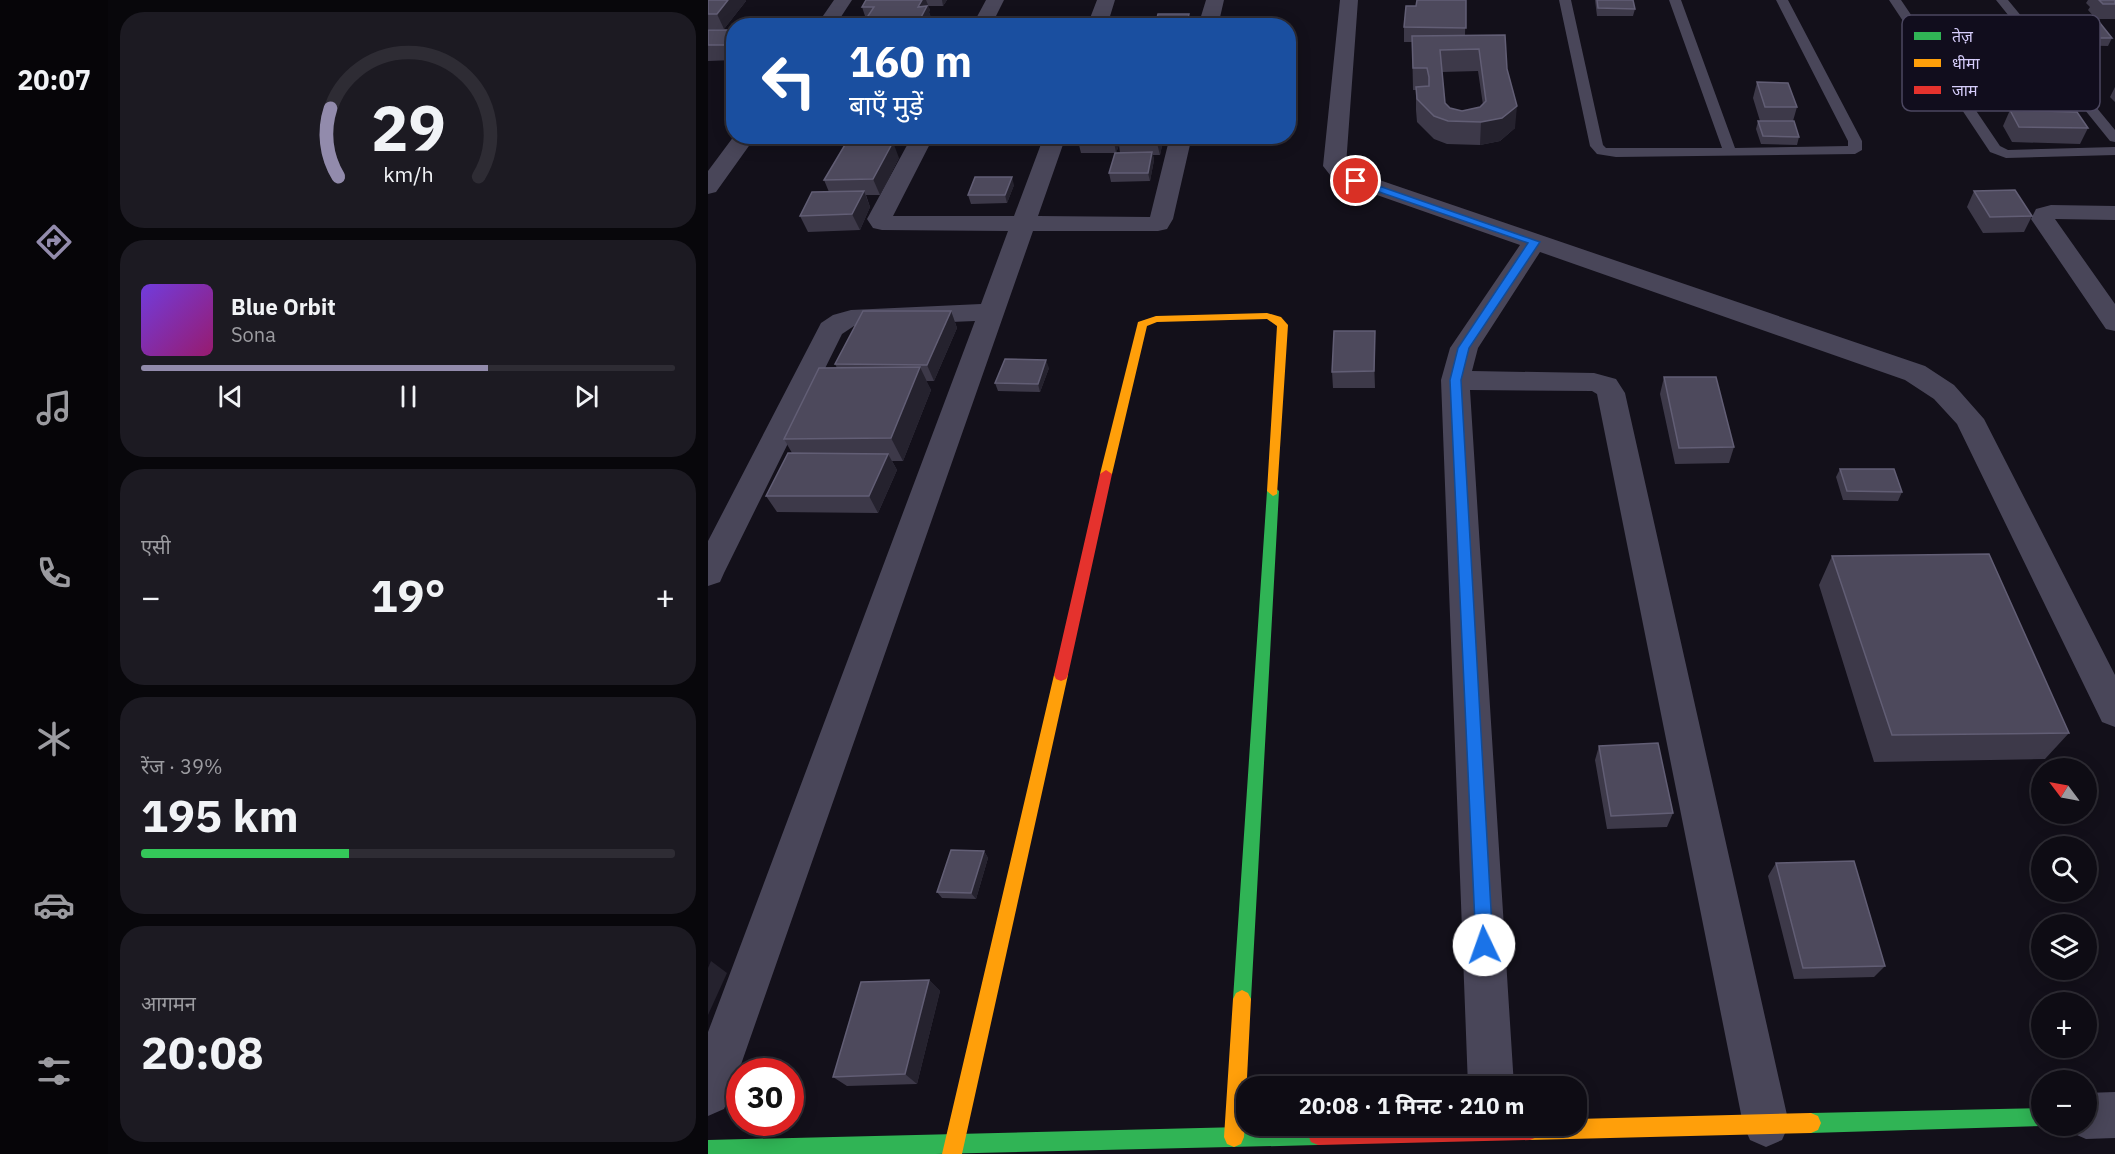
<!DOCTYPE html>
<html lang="hi">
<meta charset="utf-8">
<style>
:root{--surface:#0e0c14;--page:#1c1a22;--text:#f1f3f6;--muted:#9b9ba0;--line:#2e2c34;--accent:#928bac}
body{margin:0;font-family:"IBM Plex Sans","Noto Sans Devanagari",sans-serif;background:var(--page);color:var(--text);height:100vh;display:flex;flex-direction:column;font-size:22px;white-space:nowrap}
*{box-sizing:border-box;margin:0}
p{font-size:20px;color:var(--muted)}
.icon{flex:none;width:33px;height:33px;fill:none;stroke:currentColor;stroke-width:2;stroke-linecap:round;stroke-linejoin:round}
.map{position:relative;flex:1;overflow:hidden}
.drawer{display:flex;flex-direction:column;gap:12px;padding:12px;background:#08070b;width:600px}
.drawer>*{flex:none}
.top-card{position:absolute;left:18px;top:18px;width:570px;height:126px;border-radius:24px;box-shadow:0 3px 15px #0003,0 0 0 2px var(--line);background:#1a4fa0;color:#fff;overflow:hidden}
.needle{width:39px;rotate:302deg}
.tools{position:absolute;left:1323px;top:758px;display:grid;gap:12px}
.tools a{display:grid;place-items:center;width:66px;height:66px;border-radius:50%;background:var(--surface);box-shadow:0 3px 15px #0003,0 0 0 2px var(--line);font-size:30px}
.speed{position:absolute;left:18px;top:1058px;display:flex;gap:12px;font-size:30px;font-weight:700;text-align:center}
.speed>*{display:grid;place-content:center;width:78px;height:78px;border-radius:50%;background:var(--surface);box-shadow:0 3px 15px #0003,0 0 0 2px var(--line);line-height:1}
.speed .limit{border:9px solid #d22;background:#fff;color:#111}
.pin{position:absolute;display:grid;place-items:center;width:51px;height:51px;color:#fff;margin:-26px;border:3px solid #fff;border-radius:50%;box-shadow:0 2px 6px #0007}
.me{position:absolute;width:66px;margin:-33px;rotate:357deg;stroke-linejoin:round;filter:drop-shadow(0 0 4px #0008)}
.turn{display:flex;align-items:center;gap:21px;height:126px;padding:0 24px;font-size:27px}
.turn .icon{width:78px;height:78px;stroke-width:2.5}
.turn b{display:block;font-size:42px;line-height:51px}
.big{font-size:45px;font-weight:700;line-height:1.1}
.drawer .tile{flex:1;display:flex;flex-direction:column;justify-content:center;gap:9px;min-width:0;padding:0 21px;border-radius:24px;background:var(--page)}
.drawer .dial{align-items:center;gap:0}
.dial svg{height:156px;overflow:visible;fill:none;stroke:var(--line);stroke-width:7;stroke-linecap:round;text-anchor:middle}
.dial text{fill:var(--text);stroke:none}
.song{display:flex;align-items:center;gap:18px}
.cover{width:72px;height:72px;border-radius:9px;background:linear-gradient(135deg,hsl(260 70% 55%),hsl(320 70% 35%))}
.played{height:6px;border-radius:3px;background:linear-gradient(90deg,var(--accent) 65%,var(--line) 65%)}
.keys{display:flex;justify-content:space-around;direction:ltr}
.heat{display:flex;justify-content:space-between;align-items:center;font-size:33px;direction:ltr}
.charge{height:9px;border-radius:4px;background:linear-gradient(90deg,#34c759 39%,var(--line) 0)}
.trip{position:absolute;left:528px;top:1076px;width:351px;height:60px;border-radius:24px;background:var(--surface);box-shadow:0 3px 15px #0003,0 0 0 2px var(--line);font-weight:700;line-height:60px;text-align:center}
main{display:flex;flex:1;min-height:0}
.dock{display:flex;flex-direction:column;width:108px;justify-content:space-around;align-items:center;background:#060508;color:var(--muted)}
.dock .icon{width:42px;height:42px}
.dock .on{color:var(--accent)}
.dock b{font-size:27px;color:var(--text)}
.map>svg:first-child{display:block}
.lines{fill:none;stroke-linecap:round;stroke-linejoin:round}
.lane{fill:#494659;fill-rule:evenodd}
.street{fill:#494659;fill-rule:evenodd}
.fast{fill:#30b455;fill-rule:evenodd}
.slow{fill:#ff9f0a;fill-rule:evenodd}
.jam{fill:#e5322d;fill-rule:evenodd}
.wall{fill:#3d3949;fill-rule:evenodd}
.shaded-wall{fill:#25222e}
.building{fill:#4d495c;stroke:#625e75;stroke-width:1.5;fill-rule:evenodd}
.route{fill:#1a73e8;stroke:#114b97;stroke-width:1.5}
.key{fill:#110d1d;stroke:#4c4760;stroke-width:1.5}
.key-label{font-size:16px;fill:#d6cdfb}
</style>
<main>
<nav class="dock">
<b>20:07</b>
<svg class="icon on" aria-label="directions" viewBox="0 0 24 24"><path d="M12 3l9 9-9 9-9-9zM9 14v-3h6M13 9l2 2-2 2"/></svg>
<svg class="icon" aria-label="music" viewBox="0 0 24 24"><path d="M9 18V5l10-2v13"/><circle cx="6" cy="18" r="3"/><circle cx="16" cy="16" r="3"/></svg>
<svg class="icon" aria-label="phone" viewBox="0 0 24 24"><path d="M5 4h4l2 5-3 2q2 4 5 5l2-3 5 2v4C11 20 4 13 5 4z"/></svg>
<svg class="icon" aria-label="climate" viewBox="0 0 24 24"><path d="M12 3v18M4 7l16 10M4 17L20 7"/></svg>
<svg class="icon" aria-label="car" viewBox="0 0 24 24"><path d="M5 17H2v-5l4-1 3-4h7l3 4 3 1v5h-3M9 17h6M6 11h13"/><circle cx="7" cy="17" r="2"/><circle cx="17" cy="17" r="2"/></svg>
<svg class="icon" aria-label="filters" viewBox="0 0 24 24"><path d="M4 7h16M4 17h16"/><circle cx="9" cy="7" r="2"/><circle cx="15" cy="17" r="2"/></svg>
</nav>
<section class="drawer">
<div class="tile dial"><svg viewBox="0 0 100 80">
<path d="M14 69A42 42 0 1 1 86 69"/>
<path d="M14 69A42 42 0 0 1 10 34" stroke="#928bac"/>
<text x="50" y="56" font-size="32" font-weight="700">29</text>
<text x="50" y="72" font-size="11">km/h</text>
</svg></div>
<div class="tile">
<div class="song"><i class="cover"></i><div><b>Blue Orbit</b><p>Sona</p></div></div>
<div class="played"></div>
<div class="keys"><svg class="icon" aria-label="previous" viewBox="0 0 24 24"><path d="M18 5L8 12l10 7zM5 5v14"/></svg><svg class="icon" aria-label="pause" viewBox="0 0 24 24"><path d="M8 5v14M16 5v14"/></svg><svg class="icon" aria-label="next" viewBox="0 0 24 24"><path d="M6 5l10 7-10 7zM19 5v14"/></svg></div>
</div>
<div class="tile"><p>एसी</p>
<div class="heat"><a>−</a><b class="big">19°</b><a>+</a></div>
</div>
<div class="tile"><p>रेंज · 39%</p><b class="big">195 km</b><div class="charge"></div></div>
<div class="tile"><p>आगमन</p><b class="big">20:08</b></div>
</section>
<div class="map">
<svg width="1407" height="1154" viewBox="0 0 1407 1154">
<rect width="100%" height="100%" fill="#13101a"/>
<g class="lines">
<!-- lane -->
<path class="lane" d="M851,0H863L895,145L898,148H1014L961,0H973L1027,148L1140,146V141L1068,0H1080L1154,141V150L1147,154L908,157L889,154L882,146Z
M1181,0H1193L1292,146L1300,150L1407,147V155L1298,158L1282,152Z
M1288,0H1300L1407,130V142L1402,141Z"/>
<!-- street -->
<path class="street" d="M126,0H144L127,26H108Z
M278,0H296L283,26H264Z
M389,0H407L399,26H379Z
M498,0H516L510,26H490Z
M632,0H650L638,165L642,170L1217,366L1246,385L1276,419L1407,675V727L1394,722L1249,424L1226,399L1197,380L832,252L770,348L764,371L886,373L908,379L917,393L1081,1124L1074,1140L1058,1147L1042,1140L1035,1124L889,394L884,391L762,390L806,1086H760L733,380L742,348L812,245L626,180L615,166Z
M26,136H48L8,192L0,194V171Z
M204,136H226L185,216H306L336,136H358L330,216L442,217L462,136H484L465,219L459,229L450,231H325L23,1093L16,1109L0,1116V1032L267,321L146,326L134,334L16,573L12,582L0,586V541L113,323L125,315L143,310L273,304L300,231L174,230L165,228L159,219Z
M1343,205L1407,206V220L1347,219L1407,304V331L1398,329L1323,219L1328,209Z
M1407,1092V1138L1378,1139L1362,1132L1359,1125H1378V1093Z"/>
<!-- fast -->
<path class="fast" d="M565,486L571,491L543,999L540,1005L534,1008L528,1005L525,999L559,491Z
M1334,1108V1125H1338L1334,1126L1103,1133L1096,1130L1093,1123L1096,1116L1103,1113Z
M610,1125L617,1128L620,1135L617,1142L610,1145L228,1154H0V1140Z"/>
<!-- slow -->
<path class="slow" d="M559,313L573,317L580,325L569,494L565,496L559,491L569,326L559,319L449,322L439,326L404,474L398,478L394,477L392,474L430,322L448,316Z
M353,669L358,671L360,675L254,1154H234L346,675L348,671Z
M534,990L540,993L543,999L536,1137L533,1144L526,1147L519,1144L516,1137L525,999L528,993Z
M1103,1113L1110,1116L1113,1123L1110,1130L1103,1133L822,1140L815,1137L812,1130L815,1125H868V1119Z"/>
<!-- jam -->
<path class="jam" d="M398,470L404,474L360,675L358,679L353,681L348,679L346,675L392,474Z
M610,1125H829L832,1130L829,1137L822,1140L610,1145L603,1142L600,1135L603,1128Z"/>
</g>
<!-- wall -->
<path class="wall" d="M0,0H38V1L16,29H0Z
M158,0H239L235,6H220L222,10L221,12L224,21L222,26H158L156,22L158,19L154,7Z
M758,0L757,35L799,69L807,128L792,141L772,145L739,144L726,139L709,122L708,110V90H705L704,42H696V27L708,6ZM770,71L775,105L772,107L754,111L742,108L737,103L734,72Z
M887,0H925L927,9L925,16H889Z
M1380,0H1407V19H1388L1380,10L1382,7L1378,3Z
M1351,23L1404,38L1400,46L1358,45L1347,30Z
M0,30H26V60L0,61Z
M1049,82L1089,107L1085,121L1091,137L1089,145L1053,144L1048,129L1050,121H1052L1045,98Z
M1407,87V102L1402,97Z
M1302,110L1380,128L1372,144L1304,142L1295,126Z
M456,136L452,155H445L446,160L442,181L403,182L401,173L407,153H373L369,137ZM411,145L412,153H408Z
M191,158L172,195H158L162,207L152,230L100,232L92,216L121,192L116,180Z
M306,185L299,203L263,204L260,195Z
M1266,191L1324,216L1316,232L1275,233L1259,207Z
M243,311L249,328L226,381H218L223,390L195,461H184L189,470L170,513L69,512L58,496L84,453L76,439L129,368L127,364Z
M667,347V388H625L624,372Z
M341,368L332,392L290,391L287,383Z
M956,377L1026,447L1021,463L967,464L952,394Z
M1132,469L1194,492L1190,501L1135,500L1128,477Z
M1124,556L1361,733L1337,759L1166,762L1111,585Z
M891,746L965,813L959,827L899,829L887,760Z
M276,851L280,858L268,899L234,898L229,892Z
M1068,863L1177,966L1166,977L1086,979L1060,876Z
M221,980L232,991L209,1084L139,1086L125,1077Z"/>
<!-- shaded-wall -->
<path class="shaded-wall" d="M20,0H38V1L16,29L9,14Z
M214,0H218L222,10L221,12L224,21L222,26H213L211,21L210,7Z
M234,0H239L235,6Z
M481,14L483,22L482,26H478Z
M809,106L807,128L792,141L772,145L773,122Z
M405,136H413L410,140L411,145L408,153Z
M449,136H456L452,155L448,139Z
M185,142L191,158L172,195L165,179Z
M444,152L446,160L442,181L440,173Z
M304,177L306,185L299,203L297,195Z
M156,191L162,207L152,230L144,214Z
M243,311L249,328L226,381L219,365Z
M667,331V388L666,371Z
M338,360L341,368L332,392L330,384Z
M212,367L223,390L195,461L183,438Z
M180,454L189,470L170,513L161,496Z
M276,851L280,858L268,899L263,893Z
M3,961L19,973L0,1015V968Z
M221,980L232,991L209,1084L197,1074Z"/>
<!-- building -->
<path class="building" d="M0,0H20L9,14H0Z
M158,0H214L210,7L219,6L211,21L156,22L166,7H154Z
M709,0H758V28L696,27L698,6H708Z
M889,0H925L927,9L890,8Z
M1391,0H1407V4H1395Z
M450,14H481L478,26H447Z
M1351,23H1392L1404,38H1362Z
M0,30H26V45H0Z
M797,35L799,69L809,106L794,118L773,122L740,121L726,116L709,99L708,87L721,86V77L719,68H705L704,36ZM771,49L778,101L772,107L754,111L742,108L737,103L732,50Z
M1049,82L1080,83L1089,107H1057Z
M1302,110L1369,112L1380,128L1311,127Z
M1050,121H1086L1091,137L1055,136Z
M369,136H405L369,137Z
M410,136H449L448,139L410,140Z
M185,142L165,179L116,180L138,143Z
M444,152L440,173H401L407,153Z
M267,177H304L297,195H260Z
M1307,190L1324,216L1282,217L1266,191Z
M156,191L144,214L92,216L104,192Z
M155,311H243L219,365L127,364Z
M626,331H667L666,371L624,372Z
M297,359L338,360L330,384L287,383Z
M212,367L183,438L76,439L111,368Z
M956,377H1008L1026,447L971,448Z
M80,453L180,454L161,496H58Z
M1132,469H1186L1194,492L1139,491Z
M1281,554L1361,733L1184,735L1124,556Z
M950,743L965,813L903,816L891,746Z
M243,850L276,851L263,893L229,892Z
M1146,861L1177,966L1095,968L1068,863Z
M221,980L197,1074L125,1077L153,982Z"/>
<!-- route -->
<path class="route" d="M648,178L832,242L761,348L753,380L785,945L782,951L776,953L770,951L768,945L742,380L750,348L820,243L645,183V179Z"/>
<!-- legend -->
<rect x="1194" y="15" width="198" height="96" rx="9" class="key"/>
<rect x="1206" y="32" width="27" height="8" fill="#30b455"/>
<rect x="1206" y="59" width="27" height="8" fill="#ff9f0a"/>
<rect x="1206" y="86" width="27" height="8" fill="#e5322d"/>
<g class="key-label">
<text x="1244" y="42">तेज़</text>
<text x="1244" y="69">धीमा</text>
<text x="1244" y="96">जाम</text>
</g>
</svg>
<div class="tools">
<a><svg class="needle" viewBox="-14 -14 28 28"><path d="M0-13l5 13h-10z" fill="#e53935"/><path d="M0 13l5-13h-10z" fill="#9b9ba0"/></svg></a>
<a><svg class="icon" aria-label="search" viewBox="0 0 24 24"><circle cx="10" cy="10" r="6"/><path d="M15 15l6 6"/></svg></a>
<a><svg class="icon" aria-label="layers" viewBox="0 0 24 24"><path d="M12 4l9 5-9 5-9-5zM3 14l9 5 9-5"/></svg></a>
<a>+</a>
<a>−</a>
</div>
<div class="speed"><div class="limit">30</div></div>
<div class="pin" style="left:648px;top:181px;background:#d93025"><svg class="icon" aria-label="arrive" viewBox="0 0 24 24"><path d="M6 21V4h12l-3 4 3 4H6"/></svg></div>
<svg class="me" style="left:776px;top:945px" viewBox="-20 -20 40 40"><circle r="19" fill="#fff"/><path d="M0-13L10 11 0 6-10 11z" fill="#1a73e8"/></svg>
<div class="trip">20:08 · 1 मिनट · 210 m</div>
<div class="top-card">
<div class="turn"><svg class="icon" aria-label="left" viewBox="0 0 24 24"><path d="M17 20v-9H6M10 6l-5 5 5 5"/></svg><div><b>160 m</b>बाएँ मुड़ें</div></div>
</div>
</div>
</main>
